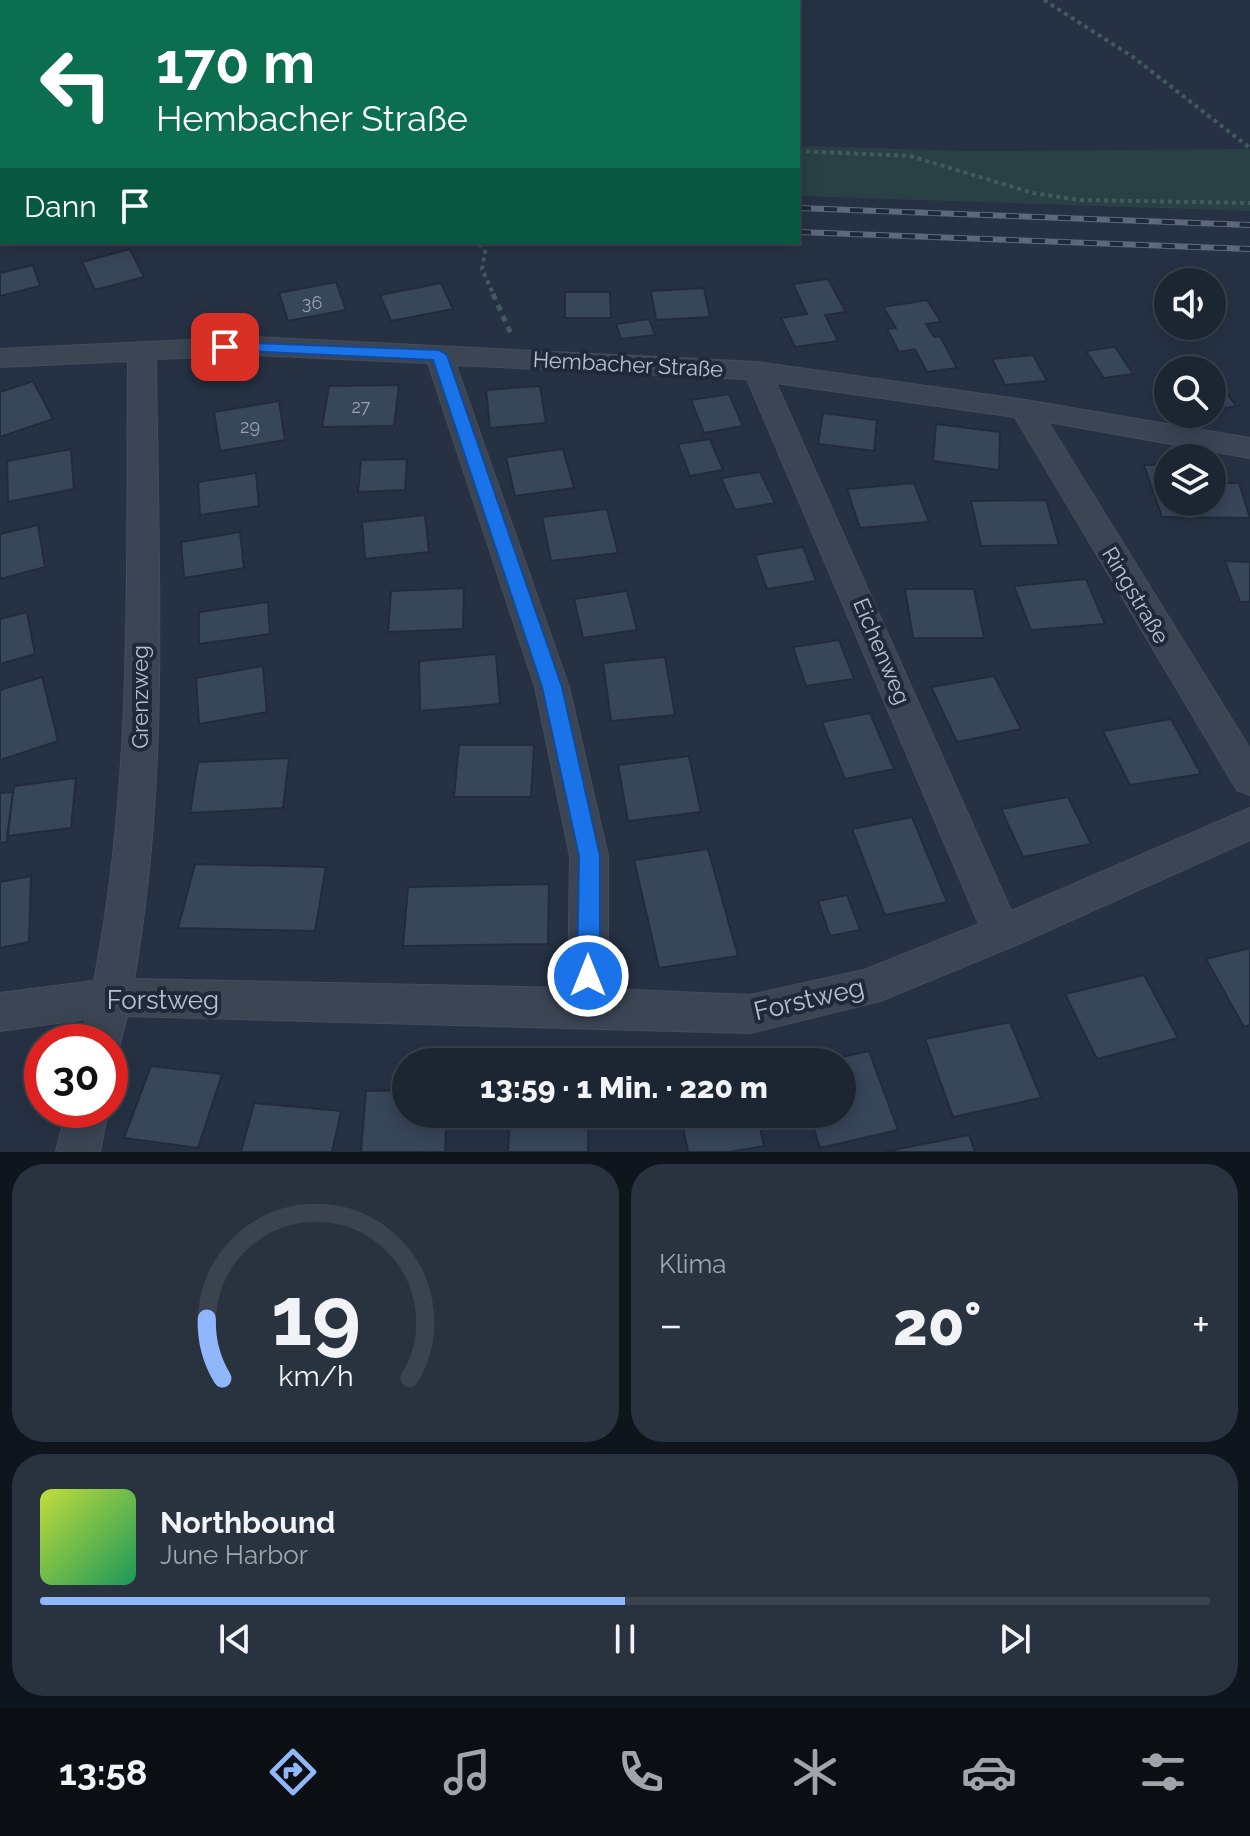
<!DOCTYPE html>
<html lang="de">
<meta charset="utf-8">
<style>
:root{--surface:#1c2633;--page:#29323f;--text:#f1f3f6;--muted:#a0a5ac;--line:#3a434e;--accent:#90b6fb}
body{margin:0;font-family:Raleway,sans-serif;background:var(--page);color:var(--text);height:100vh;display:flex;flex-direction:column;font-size:30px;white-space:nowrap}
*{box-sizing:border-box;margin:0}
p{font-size:26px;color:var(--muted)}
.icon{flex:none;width:44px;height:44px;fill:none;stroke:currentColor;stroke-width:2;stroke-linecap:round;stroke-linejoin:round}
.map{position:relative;height:1152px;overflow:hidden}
.details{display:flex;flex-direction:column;gap:12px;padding:12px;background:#0f151c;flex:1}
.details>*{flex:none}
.banner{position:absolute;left:0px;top:0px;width:800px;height:244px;box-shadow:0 4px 20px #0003,0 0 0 2px var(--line);background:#0b6e4f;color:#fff;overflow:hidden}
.fabs{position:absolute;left:1154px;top:268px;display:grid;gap:16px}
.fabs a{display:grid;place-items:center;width:72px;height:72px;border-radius:50%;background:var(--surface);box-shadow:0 4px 20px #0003,0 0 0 2px var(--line);font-size:40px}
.speed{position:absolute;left:24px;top:1024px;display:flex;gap:16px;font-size:40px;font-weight:700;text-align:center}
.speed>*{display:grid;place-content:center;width:104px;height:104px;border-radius:50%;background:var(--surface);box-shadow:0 4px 20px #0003,0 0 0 2px var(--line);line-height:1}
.speed .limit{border:12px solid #d22;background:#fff;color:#111}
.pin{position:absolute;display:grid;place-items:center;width:68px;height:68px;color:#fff;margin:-34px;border-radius:16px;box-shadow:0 4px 12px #0006}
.me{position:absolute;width:88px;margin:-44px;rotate:0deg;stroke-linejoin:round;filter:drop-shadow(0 0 6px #0008)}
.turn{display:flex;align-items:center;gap:28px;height:168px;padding:0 24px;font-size:36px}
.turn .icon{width:104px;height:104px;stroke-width:2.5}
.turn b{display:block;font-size:56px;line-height:68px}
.then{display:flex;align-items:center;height:76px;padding:0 24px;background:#0003;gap:16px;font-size:30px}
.big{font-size:60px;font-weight:800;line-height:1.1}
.details .tile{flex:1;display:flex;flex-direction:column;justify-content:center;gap:12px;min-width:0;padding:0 28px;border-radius:32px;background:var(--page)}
.details .dial{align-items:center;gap:0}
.dial svg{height:208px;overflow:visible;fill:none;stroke:var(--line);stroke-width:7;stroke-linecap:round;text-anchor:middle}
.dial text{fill:var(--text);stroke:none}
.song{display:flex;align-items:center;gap:24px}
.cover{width:96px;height:96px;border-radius:12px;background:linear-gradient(135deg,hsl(70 70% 55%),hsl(150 70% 35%))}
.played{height:8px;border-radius:4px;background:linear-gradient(90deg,var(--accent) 50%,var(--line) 50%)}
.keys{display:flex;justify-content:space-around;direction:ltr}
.heat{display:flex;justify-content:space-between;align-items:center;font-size:44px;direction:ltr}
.details .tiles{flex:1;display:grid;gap:12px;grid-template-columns:1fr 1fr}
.tile:last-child{grid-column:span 2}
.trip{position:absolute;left:392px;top:1048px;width:464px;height:80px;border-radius:40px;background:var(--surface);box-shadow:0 4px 20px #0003,0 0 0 2px var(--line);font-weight:800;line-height:80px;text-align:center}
.menu{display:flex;height:128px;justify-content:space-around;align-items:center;background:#0b0f14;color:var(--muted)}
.menu .icon{width:56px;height:56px}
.menu .selected{color:var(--accent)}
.menu b{font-size:36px;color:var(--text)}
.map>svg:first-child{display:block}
.green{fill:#294145}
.building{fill:#38465a;stroke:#222b3b;stroke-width:2}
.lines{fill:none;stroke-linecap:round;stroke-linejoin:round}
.minor-casing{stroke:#454d5d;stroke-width:2}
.path-far1{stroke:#425a5d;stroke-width:4;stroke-dasharray:4 4;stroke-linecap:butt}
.path{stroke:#425a5d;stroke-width:5;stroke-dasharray:6 6;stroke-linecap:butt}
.minor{fill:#3b4554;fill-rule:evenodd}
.rail-casing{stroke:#5d687b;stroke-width:6}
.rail{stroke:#202939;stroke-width:4;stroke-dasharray:13;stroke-linecap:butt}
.route{fill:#1a73e8;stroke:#114b97;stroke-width:2}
.labels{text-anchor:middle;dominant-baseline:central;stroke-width:8;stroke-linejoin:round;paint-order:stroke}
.number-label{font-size:18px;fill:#97a0ae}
.street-label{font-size:22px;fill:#b9c0cd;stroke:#202939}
.near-street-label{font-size:26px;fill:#b9c0cd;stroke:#202939}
</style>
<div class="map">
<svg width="1250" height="1152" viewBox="0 0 1250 1152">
<rect width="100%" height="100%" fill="#263244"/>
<!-- green -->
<path class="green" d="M798,146L969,151L1250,149V211L798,196Z"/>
<!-- building -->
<path class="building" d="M130,249L144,277L95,290L82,262Z
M33,265L40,286L0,296V273Z
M828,279L846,312L825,315L838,341L795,347L781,318L807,314L793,284Z
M336,282L346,310L288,321L279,293Z
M441,283L453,309L391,321L380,295Z
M704,288L710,317L656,320L651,291Z
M565,292H610L611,318H565Z
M927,300L941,322L926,324L934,337L940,336L957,368L927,372L915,349L899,352L887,329L896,328L883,307Z
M649,319L655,335L621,339L616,324Z
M1115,347L1133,374L1104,378L1086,351Z
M1033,355L1047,381L1005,385L992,359Z
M1212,380H1215L1237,406L1212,410Z
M33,381L53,419L0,437V392Z
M399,385L394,426L322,427L329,386Z
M540,386L546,423L490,428L486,390Z
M729,394L743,426L704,433L691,400Z
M279,401L285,440L220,451L214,412Z
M823,413L877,420L874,451L818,444Z
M936,424L1000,432L999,470L933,461Z
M710,439L723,470L690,476L678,444Z
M71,449L74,489L8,502L7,461Z
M563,449L574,488L515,496L506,457Z
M407,459L405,490L358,492L361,460Z
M1144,465H1168V502H1212V483H1239L1250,518L1162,517Z
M760,472L775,503L735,510L721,478Z
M256,473L259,506L200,515L198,482Z
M914,483L929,522L860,528L847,489Z
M1046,500L1059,545L981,546L971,501Z
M607,509L618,553L551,561L542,517Z
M425,515L429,552L365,559L362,522Z
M38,525L45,567L0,579V534Z
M240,532L244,568L184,578L181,542Z
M803,547L816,581L767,589L755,555Z
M1225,561L1250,562V602H1240Z
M1086,579L1105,624L1031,630L1014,586Z
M464,588L463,629L388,632L391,591Z
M905,589H974L984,638H913Z
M627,591L637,630L583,638L574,599Z
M268,602L270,634L199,644V612Z
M27,612L35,654L0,664V619Z
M839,640L854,679L806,686L793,647Z
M496,654L500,704L420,711L419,661Z
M665,657L675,715L611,721L603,663Z
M263,666L267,712L199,724L196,678Z
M994,676L1021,729L957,742L931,687Z
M42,677L58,741L0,760V690Z
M870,713L894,769L845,779L822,722Z
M1171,719L1201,774L1130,785L1103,731Z
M459,745H534L531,797H454Z
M689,756L701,812L628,821L618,765Z
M289,758L283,808L190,813L198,762Z
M76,778L71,828L7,836L14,786Z
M13,792L7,842L0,843V793Z
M1068,797L1091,844L1023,857L1001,809Z
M912,817L947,902L885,915L852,829Z
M708,849L738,956L659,968L634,860Z
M195,864L326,867L315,931L178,928Z
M31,876L29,942L0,948V882Z
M549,884L548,944L403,946L408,887Z
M847,895L860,930L830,936L818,901Z
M1250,948V1025L1244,1027L1206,959Z
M1144,975L1178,1038L1097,1059L1065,994Z
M1010,1022L1041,1098L953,1117L925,1039Z
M869,1051L898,1130L820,1148L809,1114H842V1062H820Z
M151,1066L222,1074L198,1148L124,1138Z
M406,1090V1114H447L445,1152H361L366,1091Z
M254,1103L341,1111L332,1152H241Z
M510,1114H589L588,1152H508Z
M680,1114H757L764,1146L730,1152H688Z
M969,1135L975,1152H884Z"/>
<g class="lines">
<!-- minor casing -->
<g class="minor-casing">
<path id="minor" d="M0,213H2V229H0Z
M253,337L757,362L1025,400L1250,438V458L1048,422L1250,749V795L1237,790L1015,417L776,383L1011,911L1250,808V840L1016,945L880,1001L750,1033L127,1016L117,1056L110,1058V1042H81L86,1019L0,1031V993L94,981C134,778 126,567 128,361L0,367V349ZM253,355L428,363L535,687L570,856L568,988L134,979C170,776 158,565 156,359ZM456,365L747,379L979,924L864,970L750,995L608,989V856L569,687Z
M66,1110H108L100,1152H56Z"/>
</g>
<!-- path-far1 -->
<path class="path-far1" d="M1044,0L1133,57L1250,148
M234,2L249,0
M798,151L910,156L1033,193L1080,200L1250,203
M463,242L485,246
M487,242L482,269L494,296"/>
<!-- path -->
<path class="path" d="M493,294L511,334"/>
<!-- minor -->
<use href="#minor" class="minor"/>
<!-- rail casing -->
<g class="rail-casing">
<path id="rail" d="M798,208L1250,225
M798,232L1250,249"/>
</g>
<!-- rail -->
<use href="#rail" class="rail"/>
</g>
<!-- route -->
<path class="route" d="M225,342L439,350L447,355L562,687L600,856V976L596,984L588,987L580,984L577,976L579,856L542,687L433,360L220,350V344Z"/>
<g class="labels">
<!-- number labels -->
<g class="number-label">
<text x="312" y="302">36</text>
<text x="361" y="406">27</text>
<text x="250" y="426">29</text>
</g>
<!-- street labels -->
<g class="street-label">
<text transform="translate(628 364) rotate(3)">Hembacher Straße</text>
<text transform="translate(1136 595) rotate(59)">Ringstraße</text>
<text transform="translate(882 651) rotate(67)">Eichenweg</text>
<text transform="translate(140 697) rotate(-90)">Grenzweg</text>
</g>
<!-- near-street labels -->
<g class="near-street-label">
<text transform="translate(809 999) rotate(-13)">Forstweg</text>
<text x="163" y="1000">Forstweg</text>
</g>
</g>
</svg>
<div class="fabs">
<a><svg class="icon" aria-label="sound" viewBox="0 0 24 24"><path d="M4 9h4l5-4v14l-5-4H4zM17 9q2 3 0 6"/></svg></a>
<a><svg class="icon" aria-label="search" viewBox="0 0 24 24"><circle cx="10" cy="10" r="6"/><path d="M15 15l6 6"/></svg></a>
<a><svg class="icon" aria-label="layers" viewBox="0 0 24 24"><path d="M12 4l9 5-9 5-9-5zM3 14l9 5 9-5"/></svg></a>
</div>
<div class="speed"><div class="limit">30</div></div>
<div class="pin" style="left:225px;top:347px;background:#d93025"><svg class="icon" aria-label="arrive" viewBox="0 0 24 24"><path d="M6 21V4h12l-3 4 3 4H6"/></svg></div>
<svg class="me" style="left:588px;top:976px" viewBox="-20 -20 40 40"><circle r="17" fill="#1a73e8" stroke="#fff" stroke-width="3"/><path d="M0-11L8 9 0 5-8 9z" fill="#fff"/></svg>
<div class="trip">13:59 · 1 Min. · 220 m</div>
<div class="banner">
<div class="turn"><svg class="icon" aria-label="left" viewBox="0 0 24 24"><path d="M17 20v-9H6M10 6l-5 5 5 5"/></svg><div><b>170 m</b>Hembacher Straße</div></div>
<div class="then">Dann<svg class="icon" aria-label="arrive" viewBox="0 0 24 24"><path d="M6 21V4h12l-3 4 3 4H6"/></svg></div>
</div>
</div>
<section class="details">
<div class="tiles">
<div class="tile dial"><svg viewBox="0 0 100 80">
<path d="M14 69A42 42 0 1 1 86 69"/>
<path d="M14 69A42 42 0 0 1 8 46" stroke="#90b6fb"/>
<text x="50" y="56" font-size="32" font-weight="700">19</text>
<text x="50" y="72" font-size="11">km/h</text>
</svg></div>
<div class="tile"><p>Klima</p>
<div class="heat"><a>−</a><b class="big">20°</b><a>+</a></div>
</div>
<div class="tile">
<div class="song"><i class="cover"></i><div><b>Northbound</b><p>June Harbor</p></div></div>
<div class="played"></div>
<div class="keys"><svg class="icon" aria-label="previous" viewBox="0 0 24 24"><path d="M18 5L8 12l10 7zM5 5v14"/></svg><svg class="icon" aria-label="pause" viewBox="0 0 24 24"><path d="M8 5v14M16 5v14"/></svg><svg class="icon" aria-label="next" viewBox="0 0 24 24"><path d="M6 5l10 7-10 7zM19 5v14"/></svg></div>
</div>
</div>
</section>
<nav class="menu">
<b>13:58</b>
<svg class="icon selected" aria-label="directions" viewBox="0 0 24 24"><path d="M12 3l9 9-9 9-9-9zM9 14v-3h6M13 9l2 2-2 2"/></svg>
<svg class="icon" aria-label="music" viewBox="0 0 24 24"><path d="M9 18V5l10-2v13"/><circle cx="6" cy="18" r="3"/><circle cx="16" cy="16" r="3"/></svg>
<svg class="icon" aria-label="phone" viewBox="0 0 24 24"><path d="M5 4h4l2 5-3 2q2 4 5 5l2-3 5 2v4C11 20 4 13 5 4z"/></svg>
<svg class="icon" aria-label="climate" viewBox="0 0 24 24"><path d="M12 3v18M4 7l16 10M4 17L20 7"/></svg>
<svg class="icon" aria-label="car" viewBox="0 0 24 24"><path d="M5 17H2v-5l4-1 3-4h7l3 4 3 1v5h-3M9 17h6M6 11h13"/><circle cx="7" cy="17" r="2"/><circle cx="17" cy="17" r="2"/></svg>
<svg class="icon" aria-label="filters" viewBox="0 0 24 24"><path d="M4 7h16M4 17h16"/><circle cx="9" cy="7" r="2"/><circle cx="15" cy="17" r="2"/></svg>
</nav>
